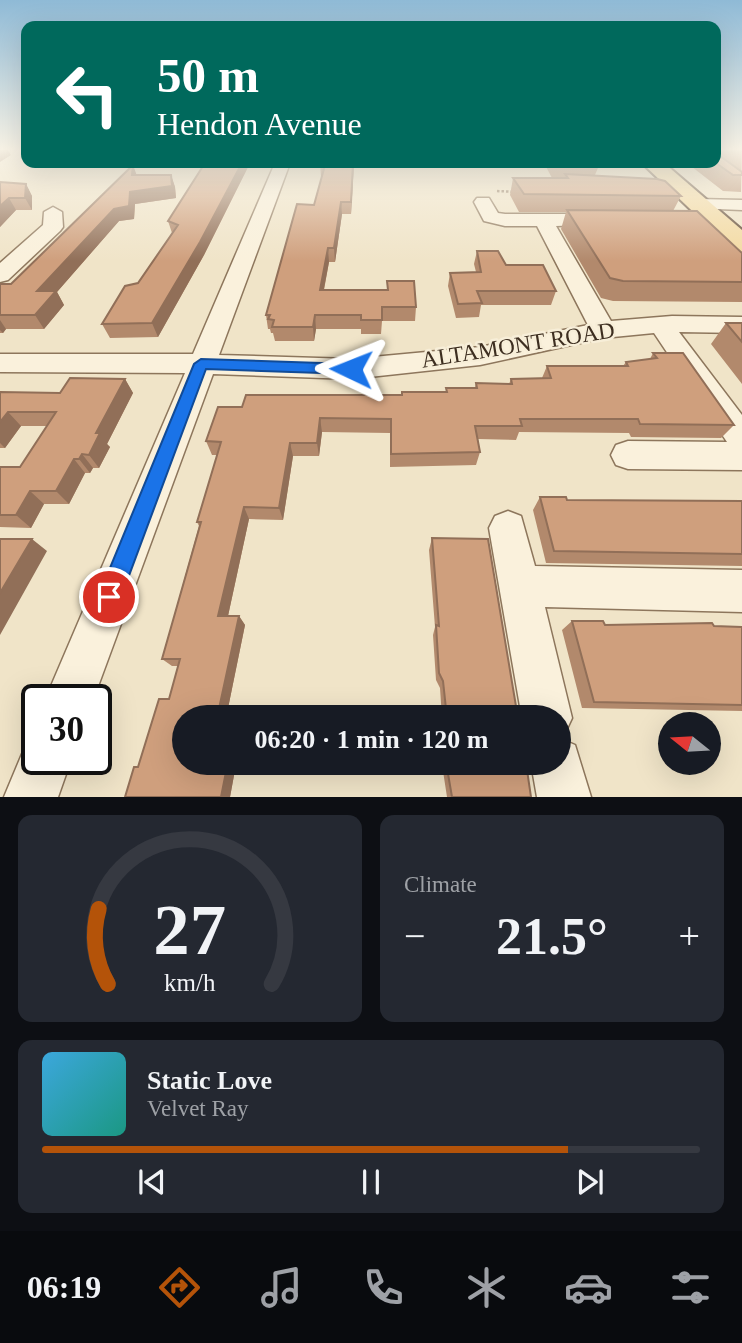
<!DOCTYPE html>
<meta charset="utf-8">
<style>
:root{--surface:#171b24;--page:#242831;--text:#f1f3f6;--muted:#9ea1a6;--line:#363941;--accent:#b45309}
body{margin:0;font-family:Georgia,serif;background:var(--page);color:var(--text);height:100vh;display:flex;flex-direction:column;font-size:26px;white-space:nowrap}
*{box-sizing:border-box;margin:0}
p{font-size:23px;color:var(--muted)}
.icon{flex:none;width:38px;height:38px;fill:none;stroke:currentColor;stroke-width:2;stroke-linecap:round;stroke-linejoin:round}
.map{position:relative;height:797px;overflow:hidden}
.drawer{display:flex;flex-direction:column;gap:18px;padding:18px;background:#0d0f14;flex:1}
.drawer>*{flex:none}
.top-card{position:absolute;left:21px;top:21px;width:700px;height:147px;border-radius:14px;box-shadow:0 7px 28px #0002;background:#00695c;color:#fff;overflow:hidden}
.needle{width:46px;rotate:288deg}
.buttons{position:absolute;left:658px;top:712px;display:grid;gap:14px}
.buttons a{display:grid;place-items:center;width:63px;height:63px;border-radius:50%;background:var(--surface);box-shadow:0 7px 28px #0002;font-size:35px}
.speed{position:absolute;left:21px;top:684px;display:flex;gap:14px;font-size:35px;font-weight:700;text-align:center}
.speed>*{display:grid;place-content:center;width:91px;height:91px;border-radius:50%;background:var(--surface);box-shadow:0 7px 28px #0002;line-height:1}
.speed .limit{border:4px solid #111;border-radius:10px;background:#fff;color:#111}
.pin{position:absolute;display:grid;place-items:center;width:60px;height:60px;color:#fff;margin:-30px;border:4px solid #fff;border-radius:50%;box-shadow:0 2px 7px #0007}
.me{position:absolute;width:77px;margin:-38px;rotate:272deg;stroke-linejoin:round;filter:drop-shadow(0 0 5px #0008)}
.turn{display:flex;align-items:center;gap:24px;height:147px;padding:0 21px;font-size:32px}
.turn .icon{width:91px;height:91px;stroke-width:2.5}
.turn b{display:block;font-size:49px;line-height:60px}
.big{font-size:52px;font-weight:700;line-height:1.1}
.drawer .card{flex:1;display:flex;flex-direction:column;justify-content:center;gap:10px;min-width:0;padding:0 24px;border-radius:14px;background:var(--page)}
.drawer .dial{align-items:center;gap:0}
.dial svg{height:182px;overflow:visible;fill:none;stroke:var(--line);stroke-width:7;stroke-linecap:round;text-anchor:middle}
.dial text{fill:var(--text);stroke:none}
.song{display:flex;align-items:center;gap:21px}
.cover{width:84px;height:84px;border-radius:10px;background:linear-gradient(135deg,hsl(200 70% 55%),hsl(170 70% 35%))}
.played{height:7px;border-radius:4px;background:linear-gradient(90deg,var(--accent) 80%,var(--line) 80%)}
.keys{display:flex;justify-content:space-around;direction:ltr}
.heat{display:flex;justify-content:space-between;align-items:center;font-size:38px;direction:ltr}
.drawer .tiles{flex:1;display:grid;gap:18px;grid-template-columns:1fr 1fr}
.card:last-child{grid-column:span 2}
.trip{position:absolute;left:172px;top:705px;width:399px;height:70px;border-radius:35px;background:var(--surface);box-shadow:0 7px 28px #0002;font-weight:700;line-height:70px;text-align:center}
.dock{display:flex;height:112px;justify-content:space-around;align-items:center;background:#090b0e;color:var(--muted)}
.dock .icon{width:49px;height:49px}
.dock .selected{color:var(--accent)}
.dock b{font-size:32px;color:var(--text)}
.map>svg:first-child{display:block}
.lines{fill:none;stroke-linecap:round;stroke-linejoin:round}
.minor-casing{stroke:#8d765c;stroke-width:3}
.major-casing{stroke:#5b4430;stroke-width:4}
.path{stroke:#8d765c;stroke-width:2.5;stroke-dasharray:2.5 2;stroke-linecap:butt}
.minor{fill:#faf1dc;fill-rule:evenodd}
.major{fill:#f3d9a0;fill-rule:evenodd}
.wall{fill:#b2896c}
.shaded-wall{fill:#916f58}
.building{fill:#cf9f7d;stroke:#916f58;stroke-width:2}
.route{fill:#1a73e8;stroke:#114b97;stroke-width:2}
.labels{text-anchor:middle;dominant-baseline:central;stroke-width:5;stroke-linejoin:round;paint-order:stroke}
.street-label{font-size:23px;fill:#3d2e20;stroke:#f7eed8}
</style>
<div class="map">
<svg width="742" height="797" viewBox="0 0 742 797">
<rect width="100%" height="100%" fill="#f0e4c8"/>
<g class="lines">
<!-- minor casing -->
<g class="minor-casing">
<path id="minor" d="M275,163H290L219,355L351,359L480,347L588,325L537,226H505L484,221L474,202L477,198H489L498,213L505,214H604L611,216L613,220L611,224L556,226L611,321L672,316L742,317V333L679,332L742,415V470L628,469L616,465L611,455L616,445L628,441L727,442L654,333L603,338L480,365L351,379L213,374L93,700H45L185,373L0,372V354H193Z
M698,199L742,200V210L692,208L689,204Z
M53,207L62,212L63,227L60,231L8,280L0,282V263L43,225L44,212Z
M508,511L521,516L535,566L742,570V612L545,607L572,718L564,735L559,738L575,745L591,797H537L531,763H558V718H522L489,528L495,516Z
M37,737V760H71L58,797H4L27,742Z"/>
</g>
<!-- major casing -->
<g class="major-casing">
<path id="major" d="M642,163H664L742,230V252L733,250Z"/>
</g>
<!-- path -->
<path class="path" d="M497,191L516,192"/>
<!-- minor -->
<use href="#minor" class="minor"/>
<!-- major -->
<use href="#major" class="major"/>
</g>
<!-- wall -->
<path class="wall" d="M716,150H742L741,192L723,191L687,163H716Z
M177,163H250L204,255L158,337L110,338L102,324L138,283L172,233L168,221L202,167H178Z
M320,163H354L351,214H342L335,262H329L324,290L416,307L415,321H382L381,334H361V329H316L314,341H275L273,333H271L270,329H268L266,315L314,205L322,177H321Z
M544,163H600L595,175L681,196L673,211L742,253V302L613,301L601,298L561,229L566,212H519L510,195L513,178H552Z
M133,165L136,175H171L175,187L176,198L135,204L134,219L119,221L57,292L64,305L44,329H6L3,333H0V284H11Z
M0,182L26,184L32,196V210H16L0,227Z
M477,251L506,265L556,291L551,305H481L479,317L456,318L448,286L450,273L476,272L474,264Z
M726,323H742V384L711,344Z
M653,353L734,425L721,438L631,437L629,433L519,432L516,440L478,439L480,452L476,465L390,467V433L322,432L319,456H293L283,520L249,519L228,616H239L245,625L226,718H184V763H217V767H227L235,770L230,797H125L169,699L178,666H172L162,659L199,526L197,522L217,455H212L206,441L242,407L446,392V388H475L476,383L509,384L511,379L542,378L547,366H623L626,362L650,359Z
M125,379L133,393L107,444L110,447L99,468H93L90,473H85L69,504H44L31,528L0,527V467H20L47,426H21L5,448H0V392L60,393Z
M540,497L567,500L742,501V566L546,563L533,510Z
M432,538L518,718H442L440,688L436,680L433,635L435,627L429,550Z
M572,621L605,625L742,627V711L582,708L562,630Z
M445,763H526L531,797H447L443,771L446,770Z"/>
<!-- shaded-wall -->
<path class="shaded-wall" d="M0,150H8L11,155L0,162Z
M242,163H250L204,255L158,337L152,323Z
M353,163H354L351,214V202Z
M133,165L137,176L132,175Z
M171,175L175,187L176,198L135,204L134,219L119,221L57,292L64,305L44,329L35,315L37,291L114,209L130,192Z
M26,184L32,196V210L25,198Z
M9,198L16,210L0,227V206Z
M341,202L342,214L335,262L334,248Z
M328,248L329,262L321,304L320,290Z
M315,315L316,329L314,341L313,327Z
M0,320L6,329L3,333L0,330Z
M125,379L133,393L107,444L110,447L99,468L89,455L96,433Z
M8,412L21,426L5,448L0,443V422Z
M320,418L322,432L319,456L317,443Z
M290,443L293,456L283,520L279,508Z
M82,454L93,468L90,473L79,459Z
M74,459L85,473L69,504L56,491Z
M30,491L44,504L31,528L16,515Z
M244,507L249,519L226,625L218,616Z
M32,539L47,551L0,635V593Z
M239,616L245,625L226,718H217Z
M208,763H217L216,769L207,766Z
M227,767L235,770L230,797H221Z"/>
<!-- building -->
<path class="building" d="M716,153L742,172V175H733L716,163Z
M205,163H242L200,242L152,323L102,324L125,286L138,283L178,225L168,221Z
M320,163H353L351,202H341L334,248H328L320,290H388L387,281H414L416,307H382V320H361V315H315L313,327H272L274,320L268,319L270,315H266L297,204L314,205L325,165H320Z
M133,165L132,175H171L172,186L130,192L129,206L114,209L37,291H56L35,315H0V284H11Z
M565,174L657,179L665,181L681,196L524,194L513,178H568Z
M0,182L26,184L25,198H9L0,206Z
M567,210L697,211L742,253V282L623,281L610,278Z
M477,251H498L506,265H543L556,291H477L482,303L458,304L450,273L481,272Z
M726,323H742V342Z
M653,353H683L734,425L640,424L638,419H520L522,426H475L480,452L391,454V419L320,418L317,443H290L279,508L244,507L218,616H239L217,718H184V763H208L207,766L227,767L221,797H125L134,767H138L159,699H169L180,659H162L201,522H197L221,442L206,441L218,407H242L246,395H402V392H447L446,388H477L476,383L512,384L511,379L551,378L547,366H628L626,362L657,358Z
M70,378L125,379L96,433H100L89,455L82,454L79,459H74L56,491H30L16,515H0V467H20L56,412H8L0,422V392L60,393Z
M540,497H566L567,500L742,501V554L554,551Z
M432,538L488,539L518,718H447L443,681L439,673L436,625L439,626Z
M0,539H32L0,593Z
M572,621H603L605,625L712,623L714,626L742,627V705L594,702Z
M450,763H526L531,797H452L447,768H450Z"/>
<!-- sky -->
<linearGradient id="sky" x2="0" y2="1"><stop stop-color="#8fbad6"/><stop offset="0.57" stop-color="#f8f3e6"/><stop offset="1" stop-color="#f8f3e6" stop-opacity="0"/></linearGradient>
<rect width="742" height="261" fill="url(#sky)"/>
<!-- route -->
<path class="route" d="M201,359L351,364L359,369L351,374L206,369L121,597L117,605L109,608L101,605L98,597L194,364Z"/>
<g class="labels">
<!-- street labels -->
<g class="street-label">
<text transform="translate(518 345) rotate(-9)">ALTAMONT ROAD</text>
</g>
</g>
</svg>
<div class="buttons">
<a><svg class="needle" viewBox="-14 -14 28 28"><path d="M0-13l5 13h-10z" fill="#e53935"/><path d="M0 13l5-13h-10z" fill="#9ea1a6"/></svg></a>
</div>
<div class="speed"><div class="limit">30</div></div>
<div class="pin" style="left:109px;top:597px;background:#d93025"><svg class="icon" aria-label="arrive" viewBox="0 0 24 24"><path d="M6 21V4h12l-3 4 3 4H6"/></svg></div>
<svg class="me" style="left:351px;top:369px" viewBox="-20 -20 40 40"><path d="M0-17L14 15 0 8-14 15z" fill="#1a73e8" stroke="#fff" stroke-width="4"/></svg>
<div class="trip">06:20 · 1 min · 120 m</div>
<div class="top-card">
<div class="turn"><svg class="icon" aria-label="left" viewBox="0 0 24 24"><path d="M17 20v-9H6M10 6l-5 5 5 5"/></svg><div><b>50 m</b>Hendon Avenue</div></div>
</div>
</div>
<section class="drawer">
<div class="tiles">
<div class="card dial"><svg viewBox="0 0 100 80">
<path d="M14 69A42 42 0 1 1 86 69"/>
<path d="M14 69A42 42 0 0 1 10 36" stroke="#b45309"/>
<text x="50" y="56" font-size="32" font-weight="700">27</text>
<text x="50" y="72" font-size="11">km/h</text>
</svg></div>
<div class="card"><p>Climate</p>
<div class="heat"><a>−</a><b class="big">21.5°</b><a>+</a></div>
</div>
<div class="card">
<div class="song"><i class="cover"></i><div><b>Static Love</b><p>Velvet Ray</p></div></div>
<div class="played"></div>
<div class="keys"><svg class="icon" aria-label="previous" viewBox="0 0 24 24"><path d="M18 5L8 12l10 7zM5 5v14"/></svg><svg class="icon" aria-label="pause" viewBox="0 0 24 24"><path d="M8 5v14M16 5v14"/></svg><svg class="icon" aria-label="next" viewBox="0 0 24 24"><path d="M6 5l10 7-10 7zM19 5v14"/></svg></div>
</div>
</div>
</section>
<nav class="dock">
<b>06:19</b>
<svg class="icon selected" aria-label="directions" viewBox="0 0 24 24"><path d="M12 3l9 9-9 9-9-9zM9 14v-3h6M13 9l2 2-2 2"/></svg>
<svg class="icon" aria-label="music" viewBox="0 0 24 24"><path d="M9 18V5l10-2v13"/><circle cx="6" cy="18" r="3"/><circle cx="16" cy="16" r="3"/></svg>
<svg class="icon" aria-label="phone" viewBox="0 0 24 24"><path d="M5 4h4l2 5-3 2q2 4 5 5l2-3 5 2v4C11 20 4 13 5 4z"/></svg>
<svg class="icon" aria-label="climate" viewBox="0 0 24 24"><path d="M12 3v18M4 7l16 10M4 17L20 7"/></svg>
<svg class="icon" aria-label="car" viewBox="0 0 24 24"><path d="M5 17H2v-5l4-1 3-4h7l3 4 3 1v5h-3M9 17h6M6 11h13"/><circle cx="7" cy="17" r="2"/><circle cx="17" cy="17" r="2"/></svg>
<svg class="icon" aria-label="filters" viewBox="0 0 24 24"><path d="M4 7h16M4 17h16"/><circle cx="9" cy="7" r="2"/><circle cx="15" cy="17" r="2"/></svg>
</nav>
